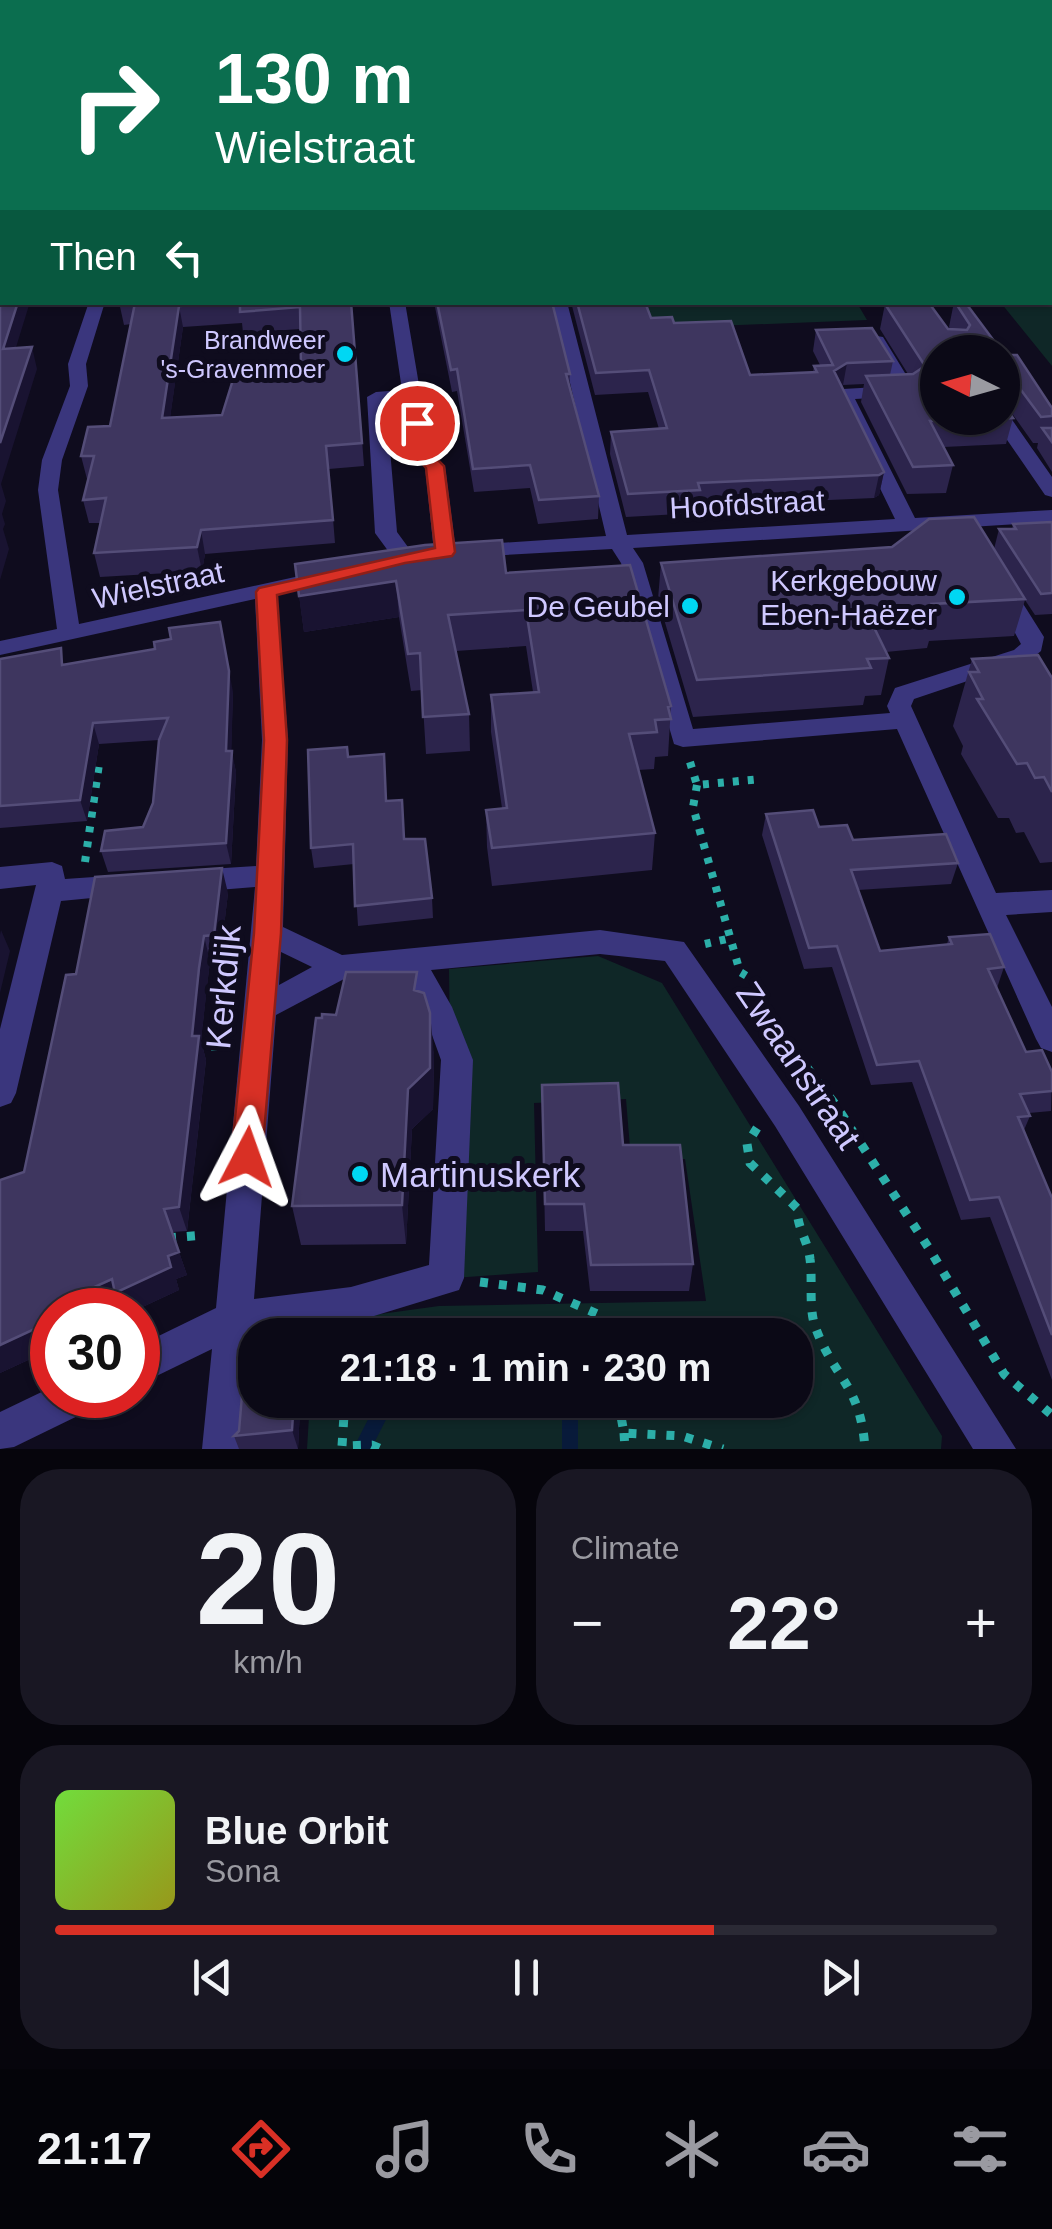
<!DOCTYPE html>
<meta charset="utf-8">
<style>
:root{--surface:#0b0916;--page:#191723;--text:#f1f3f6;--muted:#9a9aa1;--line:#2b2a35;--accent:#d93025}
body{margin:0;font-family:Helvetica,sans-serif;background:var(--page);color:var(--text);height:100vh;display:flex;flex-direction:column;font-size:38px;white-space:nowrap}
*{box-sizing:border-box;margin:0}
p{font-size:32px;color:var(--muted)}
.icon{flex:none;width:55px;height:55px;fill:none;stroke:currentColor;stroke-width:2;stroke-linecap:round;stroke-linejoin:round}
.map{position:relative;height:1449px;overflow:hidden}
.drawer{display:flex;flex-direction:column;gap:20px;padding:20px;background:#06050c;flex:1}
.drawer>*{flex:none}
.hud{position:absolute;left:0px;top:0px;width:1052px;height:305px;box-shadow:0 2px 8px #0004,0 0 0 2px var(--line);background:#0b6e4f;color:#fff;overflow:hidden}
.needle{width:65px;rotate:275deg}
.fabs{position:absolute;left:920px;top:335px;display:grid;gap:20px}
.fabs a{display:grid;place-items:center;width:100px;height:100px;border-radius:50%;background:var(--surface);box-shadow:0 2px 8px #0004,0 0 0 2px var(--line);font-size:50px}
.speed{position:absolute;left:30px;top:1288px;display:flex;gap:20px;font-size:50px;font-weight:700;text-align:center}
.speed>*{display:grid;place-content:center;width:130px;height:130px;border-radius:50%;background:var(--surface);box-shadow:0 2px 8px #0004,0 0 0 2px var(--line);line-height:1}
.speed .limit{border:15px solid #d22;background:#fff;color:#111}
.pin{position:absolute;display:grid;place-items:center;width:85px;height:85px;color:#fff;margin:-42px;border:5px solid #fff;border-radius:50%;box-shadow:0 2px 10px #0007}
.me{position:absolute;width:110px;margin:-55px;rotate:4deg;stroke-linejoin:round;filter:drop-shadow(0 0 8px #0008)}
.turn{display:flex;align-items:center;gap:35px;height:210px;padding:0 50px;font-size:45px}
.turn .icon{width:130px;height:130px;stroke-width:2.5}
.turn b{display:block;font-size:70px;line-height:85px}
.then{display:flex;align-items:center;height:95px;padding:0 50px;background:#0003;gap:20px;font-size:38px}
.big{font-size:75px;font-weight:700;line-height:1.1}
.drawer .tile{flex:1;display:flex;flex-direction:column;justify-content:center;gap:15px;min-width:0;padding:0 35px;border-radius:40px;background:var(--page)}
.drawer .dial{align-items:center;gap:0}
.dial b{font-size:130px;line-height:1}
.song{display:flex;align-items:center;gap:30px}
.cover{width:120px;height:120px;border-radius:15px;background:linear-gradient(135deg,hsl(100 70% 55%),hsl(60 70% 35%))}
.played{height:10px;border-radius:5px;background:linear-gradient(90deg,var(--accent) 70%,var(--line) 70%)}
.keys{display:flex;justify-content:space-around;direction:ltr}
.heat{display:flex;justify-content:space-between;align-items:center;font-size:55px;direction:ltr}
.drawer .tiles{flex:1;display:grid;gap:20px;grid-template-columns:1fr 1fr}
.tile:last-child{grid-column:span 2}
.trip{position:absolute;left:238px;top:1318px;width:575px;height:100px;border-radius:40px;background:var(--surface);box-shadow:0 2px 8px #0004,0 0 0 2px var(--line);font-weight:700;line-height:100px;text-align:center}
.tab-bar{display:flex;height:160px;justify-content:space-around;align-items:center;background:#040409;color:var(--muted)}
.tab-bar .icon{width:70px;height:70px}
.tab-bar .active{color:var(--accent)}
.tab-bar b{font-size:45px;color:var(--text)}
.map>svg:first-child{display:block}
.green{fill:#0f2727}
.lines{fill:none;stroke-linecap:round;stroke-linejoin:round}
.stream{stroke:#081a3a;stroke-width:16}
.path-far1{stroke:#2cafa9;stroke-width:8;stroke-dasharray:6 9;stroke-linecap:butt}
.path{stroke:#2cafa9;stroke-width:9;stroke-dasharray:8 11;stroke-linecap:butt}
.minor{fill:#3a367d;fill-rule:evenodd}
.wall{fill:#2c244c;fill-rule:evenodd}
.shaded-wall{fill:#191331}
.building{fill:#3e365f;stroke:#544d78;stroke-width:2.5}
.route{fill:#d93025;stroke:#8d1f18;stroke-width:2.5}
.poi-dot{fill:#00d7f3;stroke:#0f0c1e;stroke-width:4}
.labels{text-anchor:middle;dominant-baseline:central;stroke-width:10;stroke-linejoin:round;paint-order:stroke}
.far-poi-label{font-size:25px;fill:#cfc8ff;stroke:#0f0c1e;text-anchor:end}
.street-label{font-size:30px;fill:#cfc8ff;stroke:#0f0c1e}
.poi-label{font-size:30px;fill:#cfc8ff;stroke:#0f0c1e;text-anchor:end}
.near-street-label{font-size:35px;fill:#cfc8ff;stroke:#0f0c1e}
.near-poi-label{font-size:35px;fill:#cfc8ff;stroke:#0f0c1e;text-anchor:start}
</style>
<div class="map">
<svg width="1052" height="1449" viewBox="0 0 1052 1449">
<rect width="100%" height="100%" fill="#0f0c1e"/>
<!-- green -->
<path class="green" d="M1050,181L1052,183V366L1001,303L1050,302Z
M632,303H857L867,320L640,329Z
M598,956L662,983L942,1436L941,1449H307L310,1400H795V1335H314L315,1323L439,1306L706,1301L685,1159L631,1160L626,1099L534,1103L538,1272L453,1278L449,969Z"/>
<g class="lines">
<!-- stream -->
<path class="stream" d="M570,1400V1449
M362,1449L387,1400"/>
<!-- path-far1 -->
<path class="path-far1" d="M690,762L697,785L761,779
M697,785L693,807L740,972L755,981L774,1026L797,1055
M85,862L99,764
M705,944L731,938
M196,1048L224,1046"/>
<!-- path -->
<path class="path" d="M795,1052L835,1104L930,1250L1004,1374L1052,1415
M757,1128L747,1144L750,1163L797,1208C797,1228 808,1241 810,1259C813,1281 808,1309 816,1329C835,1379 861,1386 865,1449
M168,1238L205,1235
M480,1282L543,1290L604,1317L607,1335
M345,1400L342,1446L372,1445L381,1449
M618,1400L624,1433L682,1436L723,1449
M624,1433L625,1449"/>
<!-- minor -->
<path class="minor" d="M89,302H105L86,364L88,386L62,460L58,490L79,624L327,570L338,577L335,582L277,594L288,740L283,927L342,955L600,930L684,942L799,1106L1016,1449H973L775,1126L665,961L600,954L431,970L452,1007L473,1060L464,1278L459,1290L351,1323L251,1336L242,1449H202L212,1349L138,1385V1346L216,1308L255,887L193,892L183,889L179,881L183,873L193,870L256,866L262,740L255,599L0,655V641L57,629L38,490L42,460L70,386L68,364ZM281,952L312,967L279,985ZM401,973L423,1010L441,1060L429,1265L351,1287L254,1299L276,1015L344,979Z
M389,302H405L430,450L445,466L456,552L445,558L434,552L425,467L411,452L404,401L386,402L397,532L416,558L405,564L397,563L375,533L367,397L376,392L402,390Z
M551,302H567L627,535L895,519L834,394L843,389L895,386L868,341L877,336L883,337L916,391L907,396L855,399L915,518L1052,510V522L633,548L643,563L693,729L890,713L887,706L895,688L1014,650L1021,644L991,588L1002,581L1010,583L1044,637L1041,651L1030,660L914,699L911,706L996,893L1052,890V912L1006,915L1052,1007V1052L1041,1048L1036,1039L897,729L683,747L674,744L621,563L612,549L470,557L459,551L470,545L606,536Z
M1002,413L1008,414L1052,477V497L1045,495L992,418H1002Z
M52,862L62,866L65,879L123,875L133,878L137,886L133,894L61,901L16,1093L11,1103L0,1107V1029L36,885L0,889V867Z
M52,1387V1395H97L92,1409L14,1447L0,1449V1412Z"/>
</g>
<!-- wall -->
<path class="wall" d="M165,0H612V2H164Z
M119,302H360V307H352L364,466L329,469L335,543L205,554L202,571L100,577L94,553L101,523H89L83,500L88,479H87L81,456L110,426L131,324L124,325ZM242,323L243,333L300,329L301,366L222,415L170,417L183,327Z
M434,302H552L570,374L569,388L599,496L598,519L538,524L530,488L474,492L457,391L452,392Z
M571,302H645L651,318L674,323L750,375L813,372L814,366L820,365L813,351L816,330L893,361L890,375L908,374L880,329L885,304L950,329L949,327L954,302L997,345L1052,408V472L1037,448L1038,443H1033L1011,412L1009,411L1013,418L1006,444L944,447L953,465L946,493L907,494L861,402L864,384L843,385L842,386L884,472L879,495L874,498L698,506L697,513L626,517L610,454L611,432L659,429L648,392L595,395ZM938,352H1002V418Z
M1052,522V614L1035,615L1025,600L1014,636L929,641L927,648L886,652L889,658L881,695L865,696L863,705L693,717L658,599L661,563L994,549L999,529H1012L1013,524Z
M295,564L506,573L671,706L668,756L655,757L654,769L638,770L655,833L652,870L492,886L487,847L486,810L502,808L491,732V695L533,692L526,646L456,651L469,714L470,751L426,754L422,690L411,691L399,617L304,632Z
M0,659L66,664L233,692L231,751L236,772L231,864L108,872L101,851L143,827L153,803L159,740L99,744L87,821L0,828Z
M972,659L1052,678V862L1040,863L1024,832L1016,833L1009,818H998L961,754L963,746L953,726Z
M348,757L387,801L432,898L433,918L358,926L354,864L314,868L311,848Z
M766,814L819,827L853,840L958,863L951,884L858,890L880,951L947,944L949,937L1004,967L997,988L1026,1052L1052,1072L1051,1111L1029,1113L1030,1116L1024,1130L1052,1198V1380L990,1217L961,1220L912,1082L871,1085L832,967L804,969L762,835Z
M228,893L220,960L210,961L206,994L201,1041L206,1060L187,1231L172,1232L187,1275L176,1279L179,1290L136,1310H123L120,1303L52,1310V1349L0,1373L24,1172L76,974Z
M418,991L434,1054L433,1109L412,1129L406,1244L301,1245L292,1206L322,1018Z
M542,1085L623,1145L693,1264L689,1291H590L583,1231H545Z
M255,1400H298L300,1409L298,1449H239L234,1436L239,1431Z"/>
<!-- shaded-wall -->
<path class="shaded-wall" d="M2,72V95L0,99V76Z
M18,302H30L9,370L3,349Z
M179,306L183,327L167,440L162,418Z
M32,347L37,369L1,484L6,501L2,514L5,524L3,529L9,549L0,580V443Z
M847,363L843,385L830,393L834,371Z
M884,472L879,495L874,498L879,475Z
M201,530L205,554L202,571L197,547Z
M396,581L399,617L304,632L299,596Z
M220,622L233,692L231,768L232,751L236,772L231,864L226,843V751Z
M93,723L99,744L87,821L80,800Z
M222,868L228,893L220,960L214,935Z
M1,930L10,951L0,993V935Z
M204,936L210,961L201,1041L206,1060L187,1231L179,1207L192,1036Z
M430,1013L434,1054L433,1109L412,1129L406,1244L402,1205L408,1089Z
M179,1252L187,1275L176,1279L179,1290L136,1310H123L120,1303L104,1310H61L59,1303Z
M52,1321V1349L0,1373V1345Z
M294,1400H298L300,1409L298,1449L292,1430Z"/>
<!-- building -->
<path class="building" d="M1,0H101V2H2V72L0,76V69L2,68V62L0,61Z
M165,0H583L584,2H164Z
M0,116H2V302H18L3,349L32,347L0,443Z
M119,302H233L179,306L162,418L222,415L236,370L301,366L300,307L240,312V302H351L362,443L326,446L333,520L201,530L197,547L94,553L106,498L83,500L94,456H81L88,427L110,426L135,303L119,304Z
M437,302H552L570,374H566L599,496L539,500L530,465L473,469L457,369L451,370Z
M577,302H645L651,318L672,317L674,323L731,321L750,375L817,372L814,366L833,365L816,330L872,328L893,361L847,363L834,371L884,472L879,475L698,483L700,490L628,494L611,432L667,428L649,370L596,373Z
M955,302H965L997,345L1006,355H1017L1052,408V416L1041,417L1018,386L1006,384L1002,386V352H938V418H1002V402L1013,418L930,421L953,465L913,467L866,376L913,374L925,366L885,304L929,303L948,329L967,330L970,325Z
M1042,428H1052V442Z
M974,517L1025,599L932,604L937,612L869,617L889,658L867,659L871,668L697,680L661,563L892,547L929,519Z
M1052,522V593L1041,594L999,529H1016L1013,524Z
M502,540L506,573L630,565L671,706L668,707L671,719L655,720L657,732L629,734L655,833L492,848L486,810L507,808L491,695L539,692L526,610L448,615L469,714L423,717L420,653L408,654L396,581L299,596L295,564L425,545Z
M220,622L229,671L226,751H232L226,843L101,851L105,831L143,827L153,803L159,740L168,718L93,723L80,800L0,806V659L61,648L62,665L155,649L154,642L171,639L169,628Z
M1038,655L1052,678V792L1044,777L1035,778L1027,763L1017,764L977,699H983L969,672H979L972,659Z
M347,747L348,757L384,754L386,801L402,800L404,839H425L432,898L355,906L353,844L311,848L308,750Z
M813,810L819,827L847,825L853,840L946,834L958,863L851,870L880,951L952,944L949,937L990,934L1004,967L988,969L1026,1052L1042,1050L1052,1072V1091L1020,1094L1030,1116L1018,1117L1052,1198V1335L999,1197L970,1200L919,1061L877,1065L837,946L809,948L766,814Z
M222,868L214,935L204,936L199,968L192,1036H199L179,1207L164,1209L179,1252L168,1256L171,1267L115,1293L112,1279L59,1303L61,1310H52V1321L0,1345V1180L24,1172L66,975L76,974L95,877Z
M346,972H417L414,990L424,993L430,1013V1068L408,1089L402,1205L292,1206L316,1018H322V1014L336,1015Z
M618,1083L623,1145H680L693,1264L591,1265L584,1204H545L542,1085Z
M247,1336H255V1400H294L292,1430L234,1436L239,1431Z"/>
<!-- route -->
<path class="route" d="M417,418L425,423L429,451L444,466L455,552L452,556L405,563L277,595L287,740L281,933L262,1157L258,1167L247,1171L236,1167L231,1157L254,933L264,740L256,592L259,588L435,548L426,468L412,452L408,423Z"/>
<!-- markers -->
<g class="poi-dot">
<circle cx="345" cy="354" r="10"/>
<circle cx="957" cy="597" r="10"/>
<circle cx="690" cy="606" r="10"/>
<circle cx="360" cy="1174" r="10"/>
</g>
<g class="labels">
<!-- far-poi labels -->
<g class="far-poi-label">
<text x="325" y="340">Brandweer<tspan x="325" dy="29">'s-Gravenmoer</tspan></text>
</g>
<!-- street labels -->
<g class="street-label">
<text transform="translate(747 504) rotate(-3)">Hoofdstraat</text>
<text transform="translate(158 585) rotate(-12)">Wielstraat</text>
</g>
<!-- poi labels -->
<g class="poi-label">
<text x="937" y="580">Kerkgebouw<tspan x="937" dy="34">Eben-Haëzer</tspan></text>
<text x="670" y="606">De Geubel</text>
</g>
<!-- near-street labels -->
<g class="near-street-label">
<text transform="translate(223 987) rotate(-85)">Kerkdijk</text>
<text transform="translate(799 1065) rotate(56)">Zwaanstraat</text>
</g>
<!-- near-poi labels -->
<g class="near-poi-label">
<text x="380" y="1174">Martinuskerk</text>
</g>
</g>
</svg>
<div class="fabs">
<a><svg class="needle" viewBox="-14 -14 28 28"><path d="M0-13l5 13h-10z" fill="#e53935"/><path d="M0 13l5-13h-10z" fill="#9a9aa1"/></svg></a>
</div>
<div class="speed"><div class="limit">30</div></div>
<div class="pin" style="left:417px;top:423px;background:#d93025"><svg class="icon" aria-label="arrive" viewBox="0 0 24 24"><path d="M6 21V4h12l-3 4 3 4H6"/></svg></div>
<svg class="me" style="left:247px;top:1157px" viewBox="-20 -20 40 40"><path d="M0-17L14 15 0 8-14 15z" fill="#d93025" stroke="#fff" stroke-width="4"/></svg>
<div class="trip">21:18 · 1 min · 230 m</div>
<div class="hud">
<div class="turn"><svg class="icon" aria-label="right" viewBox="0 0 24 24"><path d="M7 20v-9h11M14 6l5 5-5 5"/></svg><div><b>130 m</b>Wielstraat</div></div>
<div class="then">Then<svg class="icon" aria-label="left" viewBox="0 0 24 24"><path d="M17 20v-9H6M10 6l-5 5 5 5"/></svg></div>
</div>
</div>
<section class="drawer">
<div class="tiles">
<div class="tile dial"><b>20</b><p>km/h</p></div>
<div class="tile"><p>Climate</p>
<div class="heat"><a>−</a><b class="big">22°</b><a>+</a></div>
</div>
<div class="tile">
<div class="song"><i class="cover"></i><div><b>Blue Orbit</b><p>Sona</p></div></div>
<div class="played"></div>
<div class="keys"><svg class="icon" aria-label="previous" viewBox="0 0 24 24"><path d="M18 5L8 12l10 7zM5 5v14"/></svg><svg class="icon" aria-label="pause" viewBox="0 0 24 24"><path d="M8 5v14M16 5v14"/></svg><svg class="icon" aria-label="next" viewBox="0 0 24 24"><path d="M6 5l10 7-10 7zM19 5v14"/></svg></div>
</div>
</div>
</section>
<nav class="tab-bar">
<b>21:17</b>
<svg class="icon active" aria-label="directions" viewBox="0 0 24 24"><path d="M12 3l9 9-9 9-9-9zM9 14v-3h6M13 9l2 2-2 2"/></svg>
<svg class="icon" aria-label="music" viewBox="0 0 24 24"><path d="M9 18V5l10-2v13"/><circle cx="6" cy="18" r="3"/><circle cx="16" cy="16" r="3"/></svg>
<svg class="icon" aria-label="phone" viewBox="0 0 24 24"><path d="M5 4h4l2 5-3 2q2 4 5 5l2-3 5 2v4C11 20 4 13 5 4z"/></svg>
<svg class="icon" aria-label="climate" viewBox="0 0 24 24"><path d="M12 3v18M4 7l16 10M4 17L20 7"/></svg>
<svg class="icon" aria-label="car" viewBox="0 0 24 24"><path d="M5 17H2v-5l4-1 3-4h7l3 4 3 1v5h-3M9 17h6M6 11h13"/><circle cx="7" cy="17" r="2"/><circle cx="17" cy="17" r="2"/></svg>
<svg class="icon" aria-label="filters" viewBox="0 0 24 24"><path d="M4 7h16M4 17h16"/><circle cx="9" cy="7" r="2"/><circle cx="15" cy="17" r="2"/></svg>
</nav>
